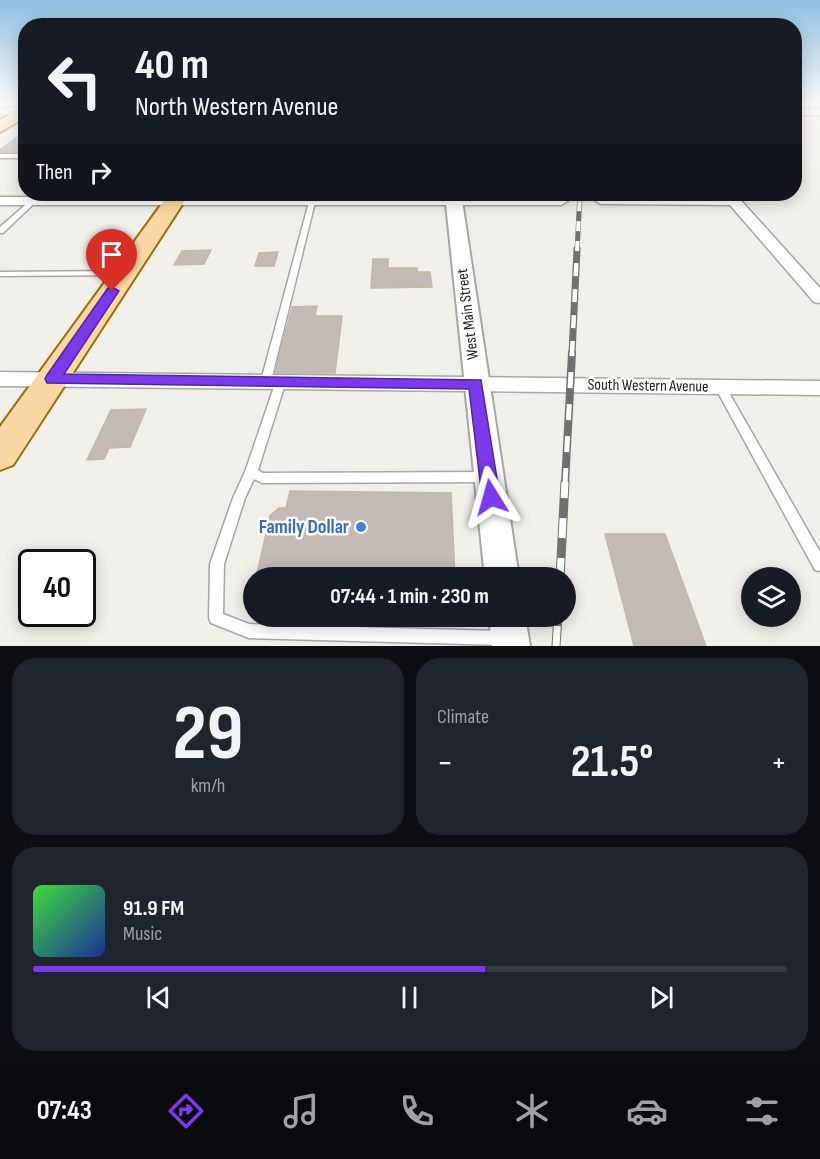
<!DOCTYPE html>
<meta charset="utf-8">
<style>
:root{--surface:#171b24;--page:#20242c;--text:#f1f3f6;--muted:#9ea1a6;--line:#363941;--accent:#7c3aed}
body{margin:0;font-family:"Sofia Sans Condensed",sans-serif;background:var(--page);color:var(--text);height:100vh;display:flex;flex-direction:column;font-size:22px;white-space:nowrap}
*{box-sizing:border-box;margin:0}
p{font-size:20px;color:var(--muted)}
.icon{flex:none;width:33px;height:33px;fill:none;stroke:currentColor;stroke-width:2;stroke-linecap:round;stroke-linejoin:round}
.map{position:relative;height:646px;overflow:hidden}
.sheet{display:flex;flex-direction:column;gap:12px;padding:12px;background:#0d0f14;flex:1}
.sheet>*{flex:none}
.top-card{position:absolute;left:18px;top:18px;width:784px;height:183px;border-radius:24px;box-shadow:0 3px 15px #0003;background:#171b24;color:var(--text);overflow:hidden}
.buttons{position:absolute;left:741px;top:567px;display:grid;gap:12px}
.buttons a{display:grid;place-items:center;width:60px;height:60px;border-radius:50%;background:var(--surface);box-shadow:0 3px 15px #0003;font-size:30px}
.speed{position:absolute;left:18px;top:549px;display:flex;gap:12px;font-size:30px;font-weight:700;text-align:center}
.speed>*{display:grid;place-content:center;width:78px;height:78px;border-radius:50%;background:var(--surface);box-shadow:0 3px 15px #0003;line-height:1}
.speed .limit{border:3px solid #111;border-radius:9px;background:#fff;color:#111}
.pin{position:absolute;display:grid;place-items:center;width:51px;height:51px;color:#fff;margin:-62px -26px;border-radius:50% 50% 50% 0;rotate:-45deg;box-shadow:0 0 6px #0007}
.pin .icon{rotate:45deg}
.me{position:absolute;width:66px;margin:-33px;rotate:352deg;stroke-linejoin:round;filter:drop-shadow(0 0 4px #0008)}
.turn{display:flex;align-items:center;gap:21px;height:126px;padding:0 18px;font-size:27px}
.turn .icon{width:78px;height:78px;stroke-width:2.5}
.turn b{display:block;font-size:42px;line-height:51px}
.then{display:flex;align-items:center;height:57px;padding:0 18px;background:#0003;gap:12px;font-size:22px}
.big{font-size:45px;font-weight:700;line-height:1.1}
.sheet .widget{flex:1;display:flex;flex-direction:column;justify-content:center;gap:9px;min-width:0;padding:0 21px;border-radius:24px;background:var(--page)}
.sheet .dial{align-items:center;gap:0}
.dial b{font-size:78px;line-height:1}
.song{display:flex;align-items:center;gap:18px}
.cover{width:72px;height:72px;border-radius:9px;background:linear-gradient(135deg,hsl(120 70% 55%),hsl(230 70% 35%))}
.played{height:6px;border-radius:3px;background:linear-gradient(90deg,var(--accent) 60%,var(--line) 60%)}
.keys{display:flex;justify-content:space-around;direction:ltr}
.heat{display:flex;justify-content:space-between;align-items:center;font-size:33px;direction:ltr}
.sheet .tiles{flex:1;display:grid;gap:12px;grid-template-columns:1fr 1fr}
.widget:last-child{grid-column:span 2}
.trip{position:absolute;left:243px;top:567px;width:333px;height:60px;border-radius:30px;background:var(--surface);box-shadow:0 3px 15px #0003;font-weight:700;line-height:60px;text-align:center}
.tabs{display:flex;height:96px;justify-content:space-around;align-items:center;background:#090b0e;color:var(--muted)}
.tabs .icon{width:42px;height:42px}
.tabs .on{color:var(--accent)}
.tabs b{font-size:27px;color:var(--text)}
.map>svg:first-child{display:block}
.building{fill:#c2bbb5;stroke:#c3b6ab;stroke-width:1.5}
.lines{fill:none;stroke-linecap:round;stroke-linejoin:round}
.service-casing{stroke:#a6a6a6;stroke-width:3}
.minor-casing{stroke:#a6a6a6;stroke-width:3}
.tertiary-casing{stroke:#a6a6a6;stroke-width:4}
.primary-casing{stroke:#9a6e05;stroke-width:4}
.service{fill:#fff;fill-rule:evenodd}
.minor{fill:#fff;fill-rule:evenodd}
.tertiary{fill:#fff;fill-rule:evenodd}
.primary{fill:#f9d8a6;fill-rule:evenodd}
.rail-far3-casing{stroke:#707070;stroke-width:5}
.rail-far2-casing{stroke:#707070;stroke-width:7}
.rail-far1-casing{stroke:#707070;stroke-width:8}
.rail-casing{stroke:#707070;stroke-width:9}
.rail-far3{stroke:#fff;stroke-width:4;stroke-dasharray:10;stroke-linecap:butt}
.rail-far2{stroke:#fff;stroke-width:4.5;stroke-dasharray:13;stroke-linecap:butt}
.rail-far1{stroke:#fff;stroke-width:5;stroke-dasharray:16;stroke-linecap:butt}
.rail{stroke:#fff;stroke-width:7;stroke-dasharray:20;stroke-linecap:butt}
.route{fill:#7c3aed;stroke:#51269a;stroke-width:1.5}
.shop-dot{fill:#3f7fe0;stroke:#fff;stroke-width:2}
.labels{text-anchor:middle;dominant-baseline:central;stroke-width:5;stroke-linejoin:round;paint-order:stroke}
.street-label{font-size:16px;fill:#222;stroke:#fff}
.near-shop-label{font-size:20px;font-weight:bold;fill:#366cbe;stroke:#fff;text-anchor:end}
</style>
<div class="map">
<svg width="820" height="646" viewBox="0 0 820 646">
<rect width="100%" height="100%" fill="#f1efe9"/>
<!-- building -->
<path class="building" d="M26,131V152H0V150Z
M211,250L204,264L174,265L182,251Z
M278,252L274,266H255L259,253Z
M373,259H388V268H417V272H430L432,287L371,288Z
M317,306L315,316H342L335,373H275L292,307Z
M146,409L130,447L109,448L104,459L87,460L111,410Z
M290,491L451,493L455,578H256L270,516L279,508H286Z
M605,534H665L706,646H634Z"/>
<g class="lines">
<!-- service casing -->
<g class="service-casing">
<path id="service" d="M0,154H26V158H0Z
M38,194H44L3,233H0V227Z
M312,200L315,202L271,381L270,384H262L261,381L309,202Z
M122,271L126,273L125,275L0,276V272Z
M281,377L285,378L286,381L258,470L263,473L486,472L490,473L492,477L490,481L486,482L262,483L254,479L245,498L224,564L223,614L249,624L501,631L506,633L508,638L506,643L501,645L249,638L211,623L209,618L210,564L233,498L245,472L276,381L277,378Z
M720,383L724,384L820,552V571L815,570L715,387L716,384Z"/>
</g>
<!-- minor casing -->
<g class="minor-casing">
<path id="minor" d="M0,108H26V114H0Z
M795,109H820V115H795Z
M722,194H735L820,288V303L814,302L730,205L601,204L594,200L601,196L723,197Z
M0,197H561L568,201L561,205H0Z
M0,372L820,381V395L0,386Z"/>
</g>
<!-- tertiary casing -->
<g class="tertiary-casing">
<path id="tertiary" d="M445,194H461L519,578H485Z
M489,616H525L530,646H492Z"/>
</g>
<!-- primary casing -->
<g class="primary-casing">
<path id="primary" d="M26,105V117L0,132V120Z
M169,194H189L13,465L0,470V427Z"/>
</g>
<!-- service -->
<use href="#service" class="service"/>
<!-- minor -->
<use href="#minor" class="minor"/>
<!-- tertiary -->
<use href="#tertiary" class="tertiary"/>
<!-- primary -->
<use href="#primary" class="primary"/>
<!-- rail-far3 casing -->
<g class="rail-far3-casing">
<path id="rail-far3" d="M577,251L580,194"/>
</g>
<!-- rail-far2 casing -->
<g class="rail-far2-casing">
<path id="rail-far2" d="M572,354L577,249"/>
</g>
<!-- rail-far1 casing -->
<g class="rail-far1-casing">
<path id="rail-far1" d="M565,484L572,353"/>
</g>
<!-- rail casing -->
<g class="rail-casing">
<path id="rail" d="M560,578L565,482
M556,646L558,616"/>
</g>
<!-- rail-far3 -->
<use href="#rail-far3" class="rail-far3"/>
<!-- rail-far2 -->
<use href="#rail-far2" class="rail-far2"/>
<!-- rail-far1 -->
<use href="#rail-far1" class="rail-far1"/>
<!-- rail -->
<use href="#rail" class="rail"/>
</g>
<!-- sky -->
<linearGradient id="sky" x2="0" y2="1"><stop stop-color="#8fbfe4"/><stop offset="0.53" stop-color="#f9f8f5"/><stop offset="1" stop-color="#f9f8f5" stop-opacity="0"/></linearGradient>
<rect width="820" height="193" fill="url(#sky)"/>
<!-- route -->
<path class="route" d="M112,287L119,291L64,374L481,380L500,497L498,503L491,505L484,503L482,497L469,389L47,383L45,379L47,375L108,288Z"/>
<!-- markers -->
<circle class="shop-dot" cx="361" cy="527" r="6"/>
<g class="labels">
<!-- street labels -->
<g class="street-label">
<text transform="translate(468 314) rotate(-97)">West Main Street</text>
<text transform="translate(648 386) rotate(1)">South Western Avenue</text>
</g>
<!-- near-shop labels -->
<g class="near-shop-label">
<text x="349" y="527">Family Dollar</text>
</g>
</g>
</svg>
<div class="buttons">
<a><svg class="icon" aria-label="layers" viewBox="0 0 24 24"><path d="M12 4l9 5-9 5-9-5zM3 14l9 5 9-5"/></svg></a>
</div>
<div class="speed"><div class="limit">40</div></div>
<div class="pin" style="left:112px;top:291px;background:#d93025"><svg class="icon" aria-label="arrive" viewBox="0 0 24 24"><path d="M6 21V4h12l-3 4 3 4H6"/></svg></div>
<svg class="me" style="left:491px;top:497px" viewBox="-20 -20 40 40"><path d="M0-17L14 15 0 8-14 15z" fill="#7c3aed" stroke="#fff" stroke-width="4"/></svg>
<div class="trip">07:44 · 1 min · 230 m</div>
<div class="top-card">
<div class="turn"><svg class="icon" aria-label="left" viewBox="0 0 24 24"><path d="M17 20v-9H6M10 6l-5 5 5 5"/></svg><div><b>40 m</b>North Western Avenue</div></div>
<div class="then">Then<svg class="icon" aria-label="right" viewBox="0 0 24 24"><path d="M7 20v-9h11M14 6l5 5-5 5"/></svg></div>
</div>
</div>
<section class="sheet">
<div class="tiles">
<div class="widget dial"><b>29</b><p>km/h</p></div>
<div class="widget"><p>Climate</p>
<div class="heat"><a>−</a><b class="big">21.5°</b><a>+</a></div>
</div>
<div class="widget">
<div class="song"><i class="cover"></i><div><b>91.9 FM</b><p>Music</p></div></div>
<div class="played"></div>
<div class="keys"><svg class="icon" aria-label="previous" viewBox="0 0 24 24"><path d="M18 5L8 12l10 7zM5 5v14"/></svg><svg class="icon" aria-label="pause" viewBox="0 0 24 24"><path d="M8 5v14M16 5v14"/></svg><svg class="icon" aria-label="next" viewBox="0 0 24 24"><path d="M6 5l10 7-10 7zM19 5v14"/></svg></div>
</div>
</div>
</section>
<nav class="tabs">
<b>07:43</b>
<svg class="icon on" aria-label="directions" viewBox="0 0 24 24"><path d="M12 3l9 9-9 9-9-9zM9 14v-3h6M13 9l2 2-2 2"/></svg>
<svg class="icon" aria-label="music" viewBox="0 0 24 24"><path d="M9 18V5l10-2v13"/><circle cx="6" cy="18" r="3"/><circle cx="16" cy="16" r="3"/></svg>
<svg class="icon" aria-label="phone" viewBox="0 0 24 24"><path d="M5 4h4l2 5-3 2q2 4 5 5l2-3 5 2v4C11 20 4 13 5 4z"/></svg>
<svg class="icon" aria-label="climate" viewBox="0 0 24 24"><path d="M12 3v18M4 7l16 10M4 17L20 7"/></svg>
<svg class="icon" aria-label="car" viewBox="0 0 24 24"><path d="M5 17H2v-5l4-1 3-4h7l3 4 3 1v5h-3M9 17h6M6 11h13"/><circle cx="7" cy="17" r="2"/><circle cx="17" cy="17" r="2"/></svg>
<svg class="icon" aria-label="filters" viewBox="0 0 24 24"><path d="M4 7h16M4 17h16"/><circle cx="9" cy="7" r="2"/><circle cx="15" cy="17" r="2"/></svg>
</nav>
